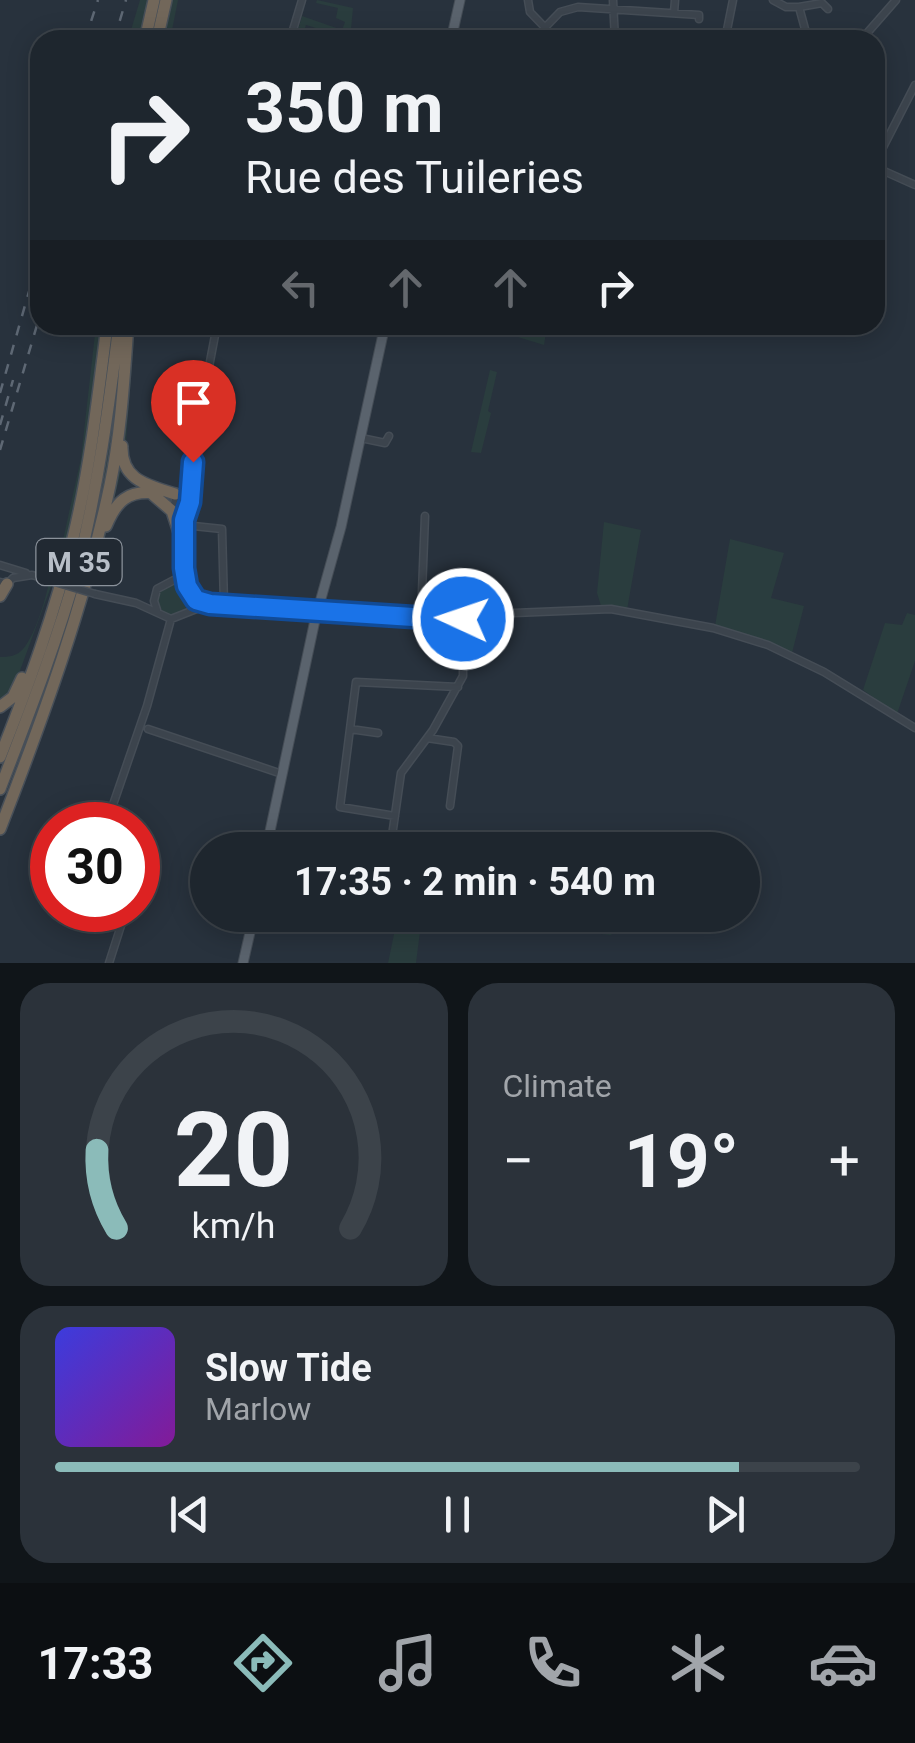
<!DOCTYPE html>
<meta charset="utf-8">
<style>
:root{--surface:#1e262e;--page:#2b323a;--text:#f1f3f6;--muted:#a1a5aa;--line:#3c434a;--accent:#8bbbb9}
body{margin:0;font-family:Roboto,sans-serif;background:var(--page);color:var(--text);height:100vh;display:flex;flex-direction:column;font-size:38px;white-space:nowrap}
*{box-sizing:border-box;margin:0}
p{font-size:32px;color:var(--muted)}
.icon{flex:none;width:55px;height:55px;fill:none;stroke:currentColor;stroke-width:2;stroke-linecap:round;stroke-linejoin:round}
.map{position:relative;height:963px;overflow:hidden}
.side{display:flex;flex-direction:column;gap:20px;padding:20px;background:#101519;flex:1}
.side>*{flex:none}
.top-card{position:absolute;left:30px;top:30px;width:855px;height:305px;border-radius:30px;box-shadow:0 5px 25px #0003,0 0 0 2px var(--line);background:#1e262e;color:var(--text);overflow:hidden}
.speed{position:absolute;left:30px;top:802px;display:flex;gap:20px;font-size:50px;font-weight:700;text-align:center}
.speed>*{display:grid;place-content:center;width:130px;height:130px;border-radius:50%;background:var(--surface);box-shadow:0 5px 25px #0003,0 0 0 2px var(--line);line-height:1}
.speed .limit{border:15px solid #d22;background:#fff;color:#111}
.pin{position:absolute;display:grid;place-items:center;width:85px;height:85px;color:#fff;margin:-102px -42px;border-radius:50% 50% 50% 0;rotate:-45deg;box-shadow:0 0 10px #0007}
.pin .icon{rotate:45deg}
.me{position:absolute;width:110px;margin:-55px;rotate:273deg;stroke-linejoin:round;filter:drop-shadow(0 0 8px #0008)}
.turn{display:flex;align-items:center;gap:35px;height:210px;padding:0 50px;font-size:45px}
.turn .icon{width:130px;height:130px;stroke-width:2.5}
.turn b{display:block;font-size:70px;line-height:85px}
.lanes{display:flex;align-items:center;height:95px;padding:0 50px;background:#0003;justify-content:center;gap:50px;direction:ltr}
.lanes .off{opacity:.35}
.big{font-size:75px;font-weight:700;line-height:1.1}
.side .card{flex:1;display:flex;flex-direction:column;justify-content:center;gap:15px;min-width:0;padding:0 35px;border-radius:30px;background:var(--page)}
.side .dial{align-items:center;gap:0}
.dial svg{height:260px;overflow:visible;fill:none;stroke:var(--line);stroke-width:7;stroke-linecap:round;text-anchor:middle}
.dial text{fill:var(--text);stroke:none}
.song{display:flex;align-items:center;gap:30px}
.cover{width:120px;height:120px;border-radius:15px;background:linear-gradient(135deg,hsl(240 70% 55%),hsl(290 70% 35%))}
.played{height:10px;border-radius:5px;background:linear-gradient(90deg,var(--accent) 85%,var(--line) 85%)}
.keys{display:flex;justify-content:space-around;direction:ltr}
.heat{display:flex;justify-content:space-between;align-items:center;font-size:55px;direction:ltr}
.side .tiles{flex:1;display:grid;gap:20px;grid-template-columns:1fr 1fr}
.card:last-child{grid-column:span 2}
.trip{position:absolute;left:190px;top:832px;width:570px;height:100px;border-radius:50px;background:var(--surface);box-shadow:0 5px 25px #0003,0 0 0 2px var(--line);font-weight:700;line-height:100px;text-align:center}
.menu{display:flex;height:160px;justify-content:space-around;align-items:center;background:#0c0f12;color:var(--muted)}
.menu .icon{width:70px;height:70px}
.menu .active{color:var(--accent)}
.menu b{font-size:45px;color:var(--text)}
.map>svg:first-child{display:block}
.green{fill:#2a3d3e}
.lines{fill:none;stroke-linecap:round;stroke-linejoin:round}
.minor-casing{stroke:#454d56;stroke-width:9}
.major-casing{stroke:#454d56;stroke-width:11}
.highway-casing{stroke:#474f58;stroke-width:14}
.minor{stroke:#3c444d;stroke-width:6}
.major{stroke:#5a636d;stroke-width:9}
.highway{stroke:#72675a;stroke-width:11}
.rail{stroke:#5e6874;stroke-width:2.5;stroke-dasharray:10 10;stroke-linecap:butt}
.minor-bridge-casing{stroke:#454d56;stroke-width:9;stroke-linecap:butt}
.minor-bridge{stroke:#3c444d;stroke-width:6}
.route-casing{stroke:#114b97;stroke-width:25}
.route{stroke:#1a73e8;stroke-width:18}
.labels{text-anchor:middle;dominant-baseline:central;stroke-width:10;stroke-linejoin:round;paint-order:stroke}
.shield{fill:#212932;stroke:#8b929b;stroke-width:2.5}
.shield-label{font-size:28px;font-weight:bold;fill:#b8bfc8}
</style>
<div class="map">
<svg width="915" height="963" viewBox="0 0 915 963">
<rect width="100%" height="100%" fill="#28323d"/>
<!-- green -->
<path class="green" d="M140,0H178L170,40H128Z
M317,0L353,8L350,40H338L339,35L306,25L301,40H295L302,16L342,30L345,22L336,18L338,8L316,3Z
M96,325H135L125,455L97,570L59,565L15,684L0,702V657C9,657 17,656 23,649C36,636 53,579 51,562L58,563L81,458Z
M479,325H545L547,326L544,345Z
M490,370L497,372L488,411L491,413L481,453L471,452Z
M604,522L641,530L627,610L601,606L597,593Z
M730,539L784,553L771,598L804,606L792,653L715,626Z
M156 600a16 16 0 1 1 32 0a16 16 0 1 1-32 0Z
M907,613L915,615V661L897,714L863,690L885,623L902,625Z
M398,915L422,916L416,963H388Z
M524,918L615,926L617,927L611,935L536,927Z"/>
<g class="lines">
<!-- minor casing -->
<g class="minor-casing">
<path id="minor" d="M528,0L530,12L557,40
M613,0L615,40
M773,0L786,7H799L808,40
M799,7L822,3L828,9
M674,13L675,0
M290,40L302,0
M533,40L560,12L578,7L699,15V19
M725,40L733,0
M861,40L896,0
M875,163L915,85
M875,167L915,185
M361,438L385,443L389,436
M189,495L177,492L174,504L182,508L190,502L198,424L217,325
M184,525L222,529L224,604
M184,547L187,584
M0,565L26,573
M0,582L7,584L13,578L32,575
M95,594L136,603L171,619L209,604
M157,610L154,601L157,589L174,580L187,585L196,600L210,604L413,617L611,609L713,628L768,645L824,672L915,728
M421,617L425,516
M148,729L282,774
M350,729L378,733
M427,738L454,742L458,746L450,806
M395,816L340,807L356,682L458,687
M106,825L147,706L171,619
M390,850L401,773L433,730L463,676V616
M109,963L126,910"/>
</g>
<!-- major casing -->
<g class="major-casing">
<path id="major" d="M451,40L460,0
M266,850L315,620L341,527L385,325
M243,963L254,915"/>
</g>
<!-- highway casing -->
<g class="highway-casing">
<path id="highway" d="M145,40L154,0
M157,40L166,0
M122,446C121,480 147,485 175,494
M151,493L172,511L184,548
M106,526C116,502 127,490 155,493
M0,596L7,584
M0,707L13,697L22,678
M0,757C28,686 55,613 73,538C90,468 98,397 107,325
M0,789C28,716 57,642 78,566C98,487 109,406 119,325
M0,829C43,718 85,603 110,485C121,433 124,379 128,325"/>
</g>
<!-- minor -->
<use href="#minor" class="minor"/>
<!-- major -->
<use href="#major" class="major"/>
<!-- highway -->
<use href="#highway" class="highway"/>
<!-- rail -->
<path class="rail" d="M85,40L98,0
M114,40L126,0
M0,393L40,253
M0,425L13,380
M0,450L40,315"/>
<!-- minor-bridge casing -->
<g class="minor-bridge-casing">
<path id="minor-bridge" d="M32,575L95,594"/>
</g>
<!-- minor-bridge -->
<use href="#minor-bridge" class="minor-bridge"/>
</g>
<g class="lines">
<!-- route casing -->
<g class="route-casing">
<path id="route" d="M193,462L190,502L184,520V568L187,586L196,600L210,604L413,617L463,616V619"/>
</g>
<!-- route -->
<use href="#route" class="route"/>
</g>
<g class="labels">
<!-- shield labels -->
<rect class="shield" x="36.5" y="539" width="85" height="46" rx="8"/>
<g class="shield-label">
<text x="79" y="562">M 35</text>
</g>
</g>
</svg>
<div class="speed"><div class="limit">30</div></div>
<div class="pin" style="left:193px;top:462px;background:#d93025"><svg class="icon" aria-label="arrive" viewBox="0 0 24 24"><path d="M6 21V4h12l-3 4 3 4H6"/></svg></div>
<svg class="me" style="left:463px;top:619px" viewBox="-20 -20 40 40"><circle r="17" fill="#1a73e8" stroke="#fff" stroke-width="3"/><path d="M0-11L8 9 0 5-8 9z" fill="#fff"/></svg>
<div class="trip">17:35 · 2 min · 540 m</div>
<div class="top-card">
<div class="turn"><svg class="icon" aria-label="right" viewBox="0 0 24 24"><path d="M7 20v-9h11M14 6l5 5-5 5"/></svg><div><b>350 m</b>Rue des Tuileries</div></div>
<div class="lanes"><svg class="icon off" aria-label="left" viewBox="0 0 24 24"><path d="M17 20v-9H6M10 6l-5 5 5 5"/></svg><svg class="icon off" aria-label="ahead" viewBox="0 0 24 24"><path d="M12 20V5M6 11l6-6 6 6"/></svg><svg class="icon off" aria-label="ahead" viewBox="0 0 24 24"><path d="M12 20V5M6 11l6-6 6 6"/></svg><svg class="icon" aria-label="right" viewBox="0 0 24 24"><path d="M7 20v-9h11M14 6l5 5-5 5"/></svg></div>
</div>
</div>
<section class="side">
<div class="tiles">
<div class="card dial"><svg viewBox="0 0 100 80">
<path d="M14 69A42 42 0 1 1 86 69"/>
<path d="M14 69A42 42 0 0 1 8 45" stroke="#8bbbb9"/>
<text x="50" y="56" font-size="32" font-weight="700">20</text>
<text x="50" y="72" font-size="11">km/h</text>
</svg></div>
<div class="card"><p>Climate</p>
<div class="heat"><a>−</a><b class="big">19°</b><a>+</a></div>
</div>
<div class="card">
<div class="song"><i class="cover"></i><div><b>Slow Tide</b><p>Marlow</p></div></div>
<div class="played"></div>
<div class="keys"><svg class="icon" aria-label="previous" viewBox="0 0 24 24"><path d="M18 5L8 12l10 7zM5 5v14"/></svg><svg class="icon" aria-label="pause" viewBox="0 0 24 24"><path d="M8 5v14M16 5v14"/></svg><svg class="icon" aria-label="next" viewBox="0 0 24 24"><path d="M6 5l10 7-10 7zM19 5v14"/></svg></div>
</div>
</div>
</section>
<nav class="menu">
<b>17:33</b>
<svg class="icon active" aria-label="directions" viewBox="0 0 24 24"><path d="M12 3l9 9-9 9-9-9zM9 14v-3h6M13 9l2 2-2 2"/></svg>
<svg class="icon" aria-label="music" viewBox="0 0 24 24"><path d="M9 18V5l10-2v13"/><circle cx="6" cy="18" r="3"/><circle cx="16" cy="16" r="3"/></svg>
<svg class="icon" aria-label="phone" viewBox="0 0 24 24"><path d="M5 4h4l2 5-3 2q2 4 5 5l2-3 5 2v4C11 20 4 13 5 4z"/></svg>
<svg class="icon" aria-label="climate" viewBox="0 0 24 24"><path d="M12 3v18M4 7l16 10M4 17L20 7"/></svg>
<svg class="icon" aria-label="car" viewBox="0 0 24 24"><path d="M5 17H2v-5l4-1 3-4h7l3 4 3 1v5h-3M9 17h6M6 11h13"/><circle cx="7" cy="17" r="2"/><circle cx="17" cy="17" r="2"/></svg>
</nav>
